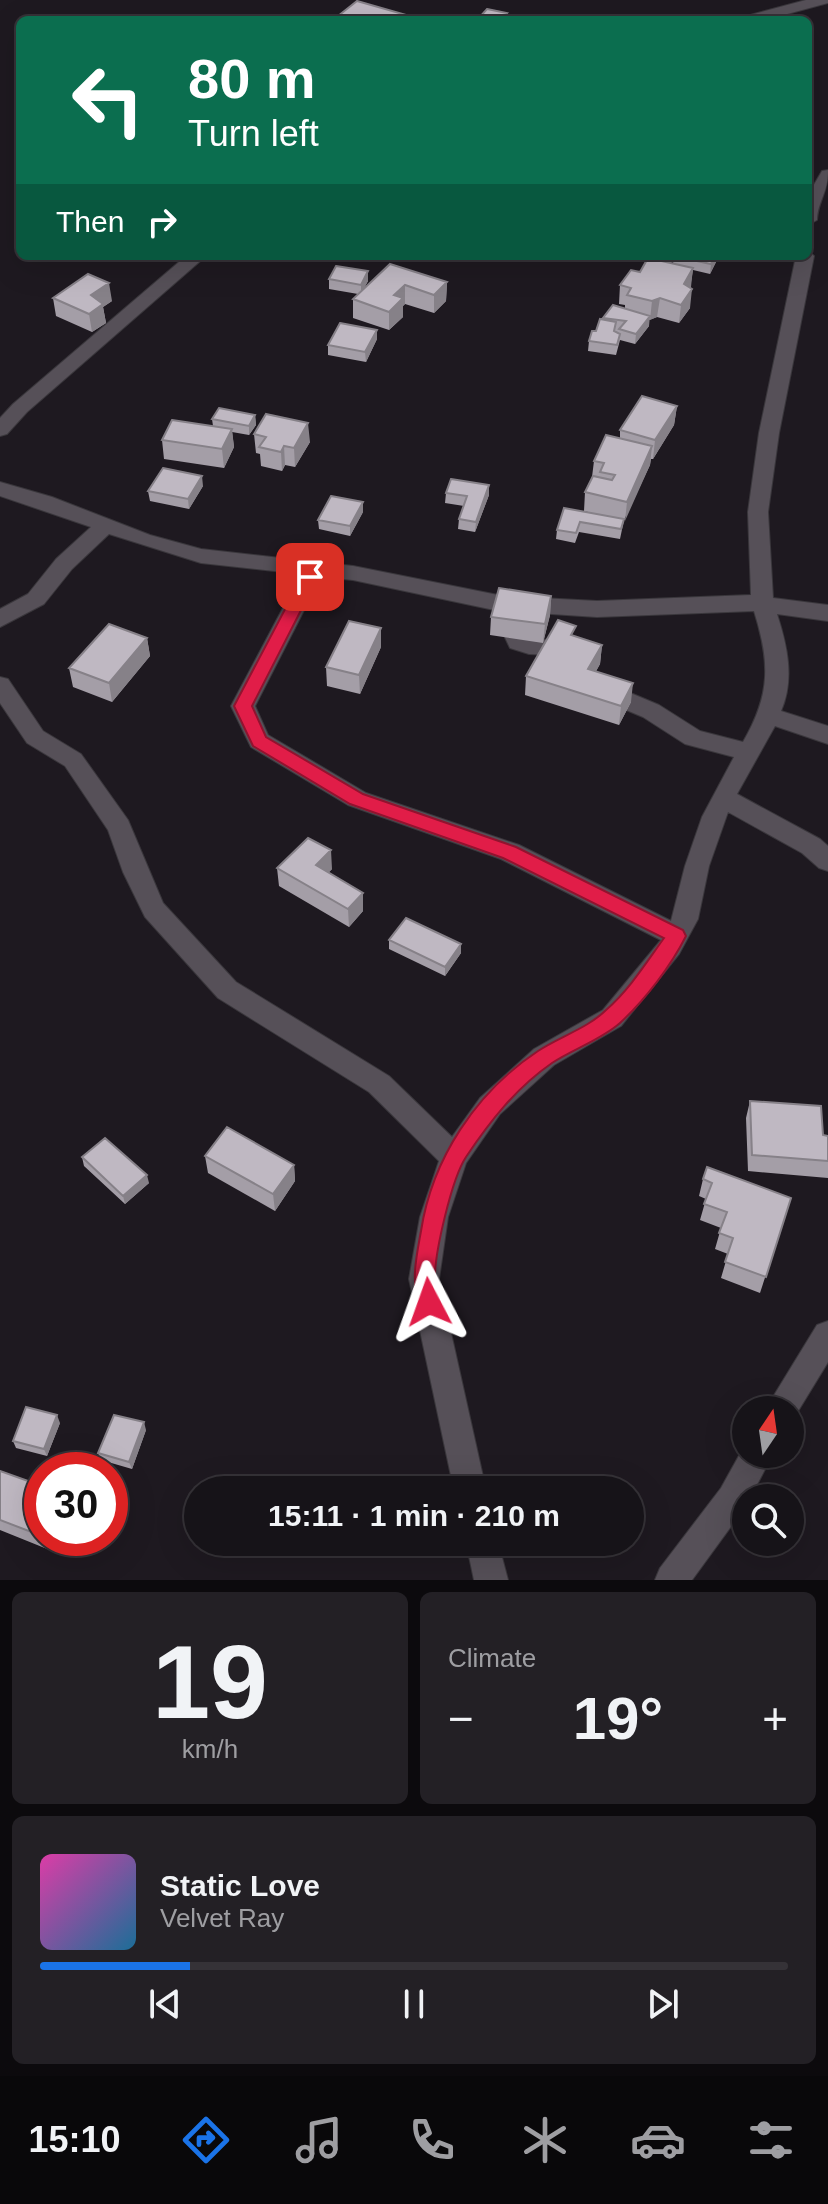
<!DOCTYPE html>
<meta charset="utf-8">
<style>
:root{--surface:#161318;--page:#232025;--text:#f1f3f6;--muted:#9e9ea2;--line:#353237;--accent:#1a73e8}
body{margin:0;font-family:Arial,sans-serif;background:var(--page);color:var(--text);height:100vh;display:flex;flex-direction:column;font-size:30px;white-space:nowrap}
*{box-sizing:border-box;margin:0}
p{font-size:26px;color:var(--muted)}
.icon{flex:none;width:44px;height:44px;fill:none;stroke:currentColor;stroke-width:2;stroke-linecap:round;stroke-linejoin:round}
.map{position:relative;height:1580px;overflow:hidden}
.sheet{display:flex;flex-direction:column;gap:12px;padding:12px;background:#0c0a0d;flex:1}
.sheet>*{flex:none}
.top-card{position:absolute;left:16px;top:16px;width:796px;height:244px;border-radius:12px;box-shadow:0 8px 32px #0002,0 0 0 2px var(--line);background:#0b6e4f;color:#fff;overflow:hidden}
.needle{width:52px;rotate:13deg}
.controls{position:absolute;left:732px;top:1396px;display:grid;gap:16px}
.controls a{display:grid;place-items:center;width:72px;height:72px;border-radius:50%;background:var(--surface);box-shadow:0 8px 32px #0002,0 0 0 2px var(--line);font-size:40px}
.speed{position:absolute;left:24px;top:1452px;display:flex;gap:16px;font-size:40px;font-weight:700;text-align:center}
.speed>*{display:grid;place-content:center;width:104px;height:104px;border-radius:50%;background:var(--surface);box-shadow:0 8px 32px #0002,0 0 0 2px var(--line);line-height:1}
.speed .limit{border:12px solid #d22;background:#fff;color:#111}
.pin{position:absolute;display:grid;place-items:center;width:68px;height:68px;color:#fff;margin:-34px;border-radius:16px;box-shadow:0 4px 12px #0006}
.me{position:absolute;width:88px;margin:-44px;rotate:356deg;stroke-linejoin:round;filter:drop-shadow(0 0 6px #0008)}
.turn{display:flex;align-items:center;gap:28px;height:168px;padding:0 40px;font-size:36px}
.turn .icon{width:104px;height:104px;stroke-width:2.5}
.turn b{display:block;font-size:56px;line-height:68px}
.then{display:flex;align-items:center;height:76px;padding:0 40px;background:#0003;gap:16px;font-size:30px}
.big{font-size:60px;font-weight:600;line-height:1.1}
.sheet .card{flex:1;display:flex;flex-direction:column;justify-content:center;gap:12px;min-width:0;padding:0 28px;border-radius:12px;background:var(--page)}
.sheet .dial{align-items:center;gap:0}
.dial b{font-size:104px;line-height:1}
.song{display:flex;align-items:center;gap:24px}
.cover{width:96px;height:96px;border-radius:12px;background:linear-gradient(135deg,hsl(320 70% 55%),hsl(200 70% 35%))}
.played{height:8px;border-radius:4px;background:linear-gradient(90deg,var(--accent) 20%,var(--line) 20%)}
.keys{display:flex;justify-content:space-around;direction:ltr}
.heat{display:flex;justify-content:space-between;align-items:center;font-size:44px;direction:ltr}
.sheet .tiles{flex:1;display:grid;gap:12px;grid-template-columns:1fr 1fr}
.card:last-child{grid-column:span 2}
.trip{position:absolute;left:184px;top:1476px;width:460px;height:80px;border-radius:40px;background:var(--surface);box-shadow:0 8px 32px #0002,0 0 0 2px var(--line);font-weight:600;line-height:80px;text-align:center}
.dock{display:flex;height:128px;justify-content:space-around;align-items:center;background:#09080a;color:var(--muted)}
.dock .icon{width:56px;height:56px}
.dock .selected{color:var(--accent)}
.dock b{font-size:36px;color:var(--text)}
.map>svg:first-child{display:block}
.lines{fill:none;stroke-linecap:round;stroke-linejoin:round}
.minor-casing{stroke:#3a373c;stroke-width:2}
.minor{fill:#565058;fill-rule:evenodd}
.wall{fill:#a49ea7}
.shaded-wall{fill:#868188}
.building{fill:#bfb8c2;stroke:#868188;stroke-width:2}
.route{fill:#e11d48;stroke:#92132f;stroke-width:2}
</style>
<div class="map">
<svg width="828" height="1580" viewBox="0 0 828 1580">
<rect width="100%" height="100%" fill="#1e1920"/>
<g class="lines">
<!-- minor casing -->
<g class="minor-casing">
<path id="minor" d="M806,0H828V3L765,20H740L743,17Z
M828,170C828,194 818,200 817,220L808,225V195L822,171Z
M808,251L814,256L779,433L768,512L773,598L828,605V621L777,614C787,645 795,679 781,711L828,726V744L775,726L737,794L820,839L828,846V871L819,868L802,853L728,812L709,866L698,919L679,954L621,1026L554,1065L500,1114L466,1163L448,1217L439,1279L486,1490H454L409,1279L420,1217L439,1161L369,1092L218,998L145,917L123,872L108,830L65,766L27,743L0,703V677L8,679L43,731L81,754L128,820L163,903L236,982L389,1076L452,1137L480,1098L534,1049L603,1010L661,940L501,859L348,805L251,747L231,706L301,574L201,563L109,534L72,569L44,604L0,627V609L28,594L56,559L91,527L0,496V482L52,497L150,535L201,549L353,566L503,596L597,601L751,595L748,512L759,433L796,256H808ZM321,577L353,580L499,611L501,629L510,648L529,654L551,655C560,664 565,671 578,667L581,661C565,634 553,643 527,637L521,612L597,617L754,611C770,662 771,694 743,742L700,731L659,705L609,684L601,682L593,684L590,690L593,696L643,717L685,744L734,757L702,817L685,866L671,921L519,845L366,793L268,735L255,706Z
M186,256H206L27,412L7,434L0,436V418L13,404Z
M828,1321V1362L792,1421L790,1410H765L817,1325Z
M746,1443V1454H773L750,1498H746L743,1510L692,1580H655L660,1568L721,1488Z
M466,1542H498L508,1580H474Z"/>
</g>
<!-- minor -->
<use href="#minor" class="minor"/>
</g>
<!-- wall -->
<path class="wall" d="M622,256H666L665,262L673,264L674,256L717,260L710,274L693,270L690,288V308L679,323L657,317L649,320V326L635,344L620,340L616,355L588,351L589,341L596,331L603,318L625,309V305L619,304L620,285L640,272L646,262L622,258Z
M329,279L368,281L364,288L447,282L446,301L434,313L405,304L403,306V317L389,330L353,318V299L358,294L329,289Z
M53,298L112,301L103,307L106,323L92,332L56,316Z
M377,339L366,362L328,355V345Z
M677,406L674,425L653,459H651L650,465L624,520L620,539L579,532L575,543L556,539L557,530L600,515L584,511L585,492L592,477L594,461L620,438V430Z
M255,415L256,425L249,435L232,432L234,447L224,468L164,459L162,440L213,426L212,419Z
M254,434L310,442L295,467L285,465L282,471L261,466L260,454L256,453Z
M203,486L189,509L150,501L148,491Z
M446,493L489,495L475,532L458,529L459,519L464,506L445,503Z
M363,512L350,536L319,529L318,520Z
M551,596L550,615L543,643L490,635L491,617Z
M575,637L602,645L600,664L596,671L631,702L619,725L525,695L526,676Z
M147,638L150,656L112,702L73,687L69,668Z
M381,647L360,694L327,686L326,667Z
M277,868L332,869L328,873L363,911L349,927L279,886Z
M389,940L461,953L445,976L389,949Z
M750,1101L823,1135L828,1136V1178L748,1171L746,1118Z
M205,1156L294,1165L295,1181L275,1211L208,1173Z
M82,1157L149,1183L125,1204L84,1166Z
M703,1179L791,1198L760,1293L721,1278L728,1254L715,1249L721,1228L700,1220L706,1199L699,1196Z
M60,1423L47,1456L16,1448L13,1441Z
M146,1430L132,1469L101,1460L98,1453Z
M0,1471L42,1486V1538H76L67,1557L0,1530Z"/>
<!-- shaded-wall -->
<path class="shaded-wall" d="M715,256H717V260L710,274L711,264Z
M693,268L691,287L682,302L684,284Z
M368,271V281L361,294V285Z
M447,282L446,301L434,313V295Z
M109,283L112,301L103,307L106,323L92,332L89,314L91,295Z
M405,285V304L403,306V317L389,330V312L394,295Z
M692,289L690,308L679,323L681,305Z
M660,298L657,317L650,320L652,301Z
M650,316L649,326L635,344L636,334Z
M377,330V339L366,362L365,352Z
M677,406L674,425L653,459L655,440Z
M255,415L256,425L249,435V426Z
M308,423L310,442L295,467L294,448Z
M232,429L234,447L224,468L222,449Z
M284,446L285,465L282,471L281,452Z
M652,446L650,465L625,521L627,502Z
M202,476L203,486L189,509L188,499Z
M489,485V495L475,532L476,522Z
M363,502V512L350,536V526Z
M551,596L550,615L543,643L545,624Z
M381,628V647L360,694L359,675Z
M147,638L150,656L112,702L109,683Z
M602,645L600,664L587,688L588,669Z
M633,683L631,702L619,725L621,706Z
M331,850L332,869L318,884L316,865Z
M363,893V911L349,927L348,909Z
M461,944V953L445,976V967Z
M294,1165L295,1181L275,1211L273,1194Z
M147,1175L149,1183L125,1204L123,1196Z
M57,1415L60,1423L47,1456L44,1449Z
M144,1422L146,1430L132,1469L129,1462Z
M65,1538H76L67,1557L62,1544Z"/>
<!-- building -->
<path class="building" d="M357,1L410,16L404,20H351L338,16Z
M487,9L507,13L500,20H477Z
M674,256H715L711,264Z
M648,258L693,268L684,284L692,289L681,305L660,298L652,301L627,295L631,288L620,285L631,270L640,272Z
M390,264L447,282L434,295L405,285L394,295L403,298L389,312L353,299Z
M336,266L368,271L361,285L329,279Z
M88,274L109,283L91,295L103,304L89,314L53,298Z
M613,305L650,316L636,334L619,329L626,321L603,318Z
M600,319L616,322L614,331L620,334L617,345L589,341L592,331H596Z
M340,323L377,330L365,352L328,345Z
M642,396L677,406L655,440L620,430Z
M219,408L255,415L249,426L212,419Z
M266,414L308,423L294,448L284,446L281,452L259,447L266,437L254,434Z
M172,420L232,429L222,449L162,440Z
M606,435L652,446L627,502L585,492L593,476L612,480L615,475L600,472L604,463L594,461Z
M163,468L202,476L188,499L148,491Z
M451,479L489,485L476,522L459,519L467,496L446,493Z
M331,496L363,502L350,526L318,520Z
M564,508L624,519L621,529L580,522L576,533L557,530Z
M499,588L551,596L545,624L491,617Z
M558,620L576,626L571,635L602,645L588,669L633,683L621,706L526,676Z
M349,621L381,628L359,675L326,667Z
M109,624L147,638L109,683L69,668Z
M308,838L331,850L316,865L363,893L348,909L277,868Z
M406,918L461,944L445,967L389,940Z
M750,1101L821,1106L823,1135L828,1136V1161L752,1155Z
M227,1127L294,1165L273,1194L205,1156Z
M105,1138L147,1175L123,1196L82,1157Z
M707,1167L791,1198L766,1277L725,1262L733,1238L719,1233L727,1212L704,1204L712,1183L703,1179Z
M26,1407L57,1415L44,1449L13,1441Z
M114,1415L144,1422L129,1462L98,1453Z
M0,1471L42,1486V1536L0,1520Z
M47,1538H65L62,1544Z"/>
<!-- route -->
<path class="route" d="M310,571L318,577L252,706L266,737L363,794L516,847L683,930L686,936C671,966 645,1000 620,1023C601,1040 573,1049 552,1063C516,1088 490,1121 466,1157C452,1178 434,1254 435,1280C436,1292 442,1298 437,1309L429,1312L421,1309C410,1283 416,1259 421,1231C432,1159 476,1092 538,1051C559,1037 588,1028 606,1010C629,990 646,963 664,938L503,858L350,804L253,746L234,706L302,577Z"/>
</svg>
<div class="controls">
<a><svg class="needle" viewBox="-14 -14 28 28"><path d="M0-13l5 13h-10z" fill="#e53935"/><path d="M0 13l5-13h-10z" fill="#9e9ea2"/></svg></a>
<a><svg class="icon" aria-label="search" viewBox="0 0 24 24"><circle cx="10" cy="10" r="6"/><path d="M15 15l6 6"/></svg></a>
</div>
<div class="speed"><div class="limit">30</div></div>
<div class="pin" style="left:310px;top:577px;background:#d93025"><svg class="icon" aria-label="arrive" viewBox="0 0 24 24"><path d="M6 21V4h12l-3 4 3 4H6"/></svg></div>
<svg class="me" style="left:429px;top:1302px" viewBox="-20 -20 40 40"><path d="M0-17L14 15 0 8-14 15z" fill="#e11d48" stroke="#fff" stroke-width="4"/></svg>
<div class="trip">15:11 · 1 min · 210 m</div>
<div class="top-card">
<div class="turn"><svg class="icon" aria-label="left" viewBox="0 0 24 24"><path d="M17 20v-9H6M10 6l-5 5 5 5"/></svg><div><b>80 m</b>Turn left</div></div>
<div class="then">Then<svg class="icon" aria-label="right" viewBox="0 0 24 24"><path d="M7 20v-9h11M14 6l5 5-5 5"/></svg></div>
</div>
</div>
<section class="sheet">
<div class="tiles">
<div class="card dial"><b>19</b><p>km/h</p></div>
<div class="card"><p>Climate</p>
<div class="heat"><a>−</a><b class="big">19°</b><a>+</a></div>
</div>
<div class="card">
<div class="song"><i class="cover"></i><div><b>Static Love</b><p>Velvet Ray</p></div></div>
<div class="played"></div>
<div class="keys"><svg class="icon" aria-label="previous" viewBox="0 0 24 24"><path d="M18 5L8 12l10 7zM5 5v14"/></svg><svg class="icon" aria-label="pause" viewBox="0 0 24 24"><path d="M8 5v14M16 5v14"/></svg><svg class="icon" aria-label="next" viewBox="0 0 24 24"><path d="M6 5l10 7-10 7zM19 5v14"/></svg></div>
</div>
</div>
</section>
<nav class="dock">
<b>15:10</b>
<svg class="icon selected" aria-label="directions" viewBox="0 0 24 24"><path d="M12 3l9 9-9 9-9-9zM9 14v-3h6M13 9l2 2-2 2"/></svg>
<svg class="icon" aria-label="music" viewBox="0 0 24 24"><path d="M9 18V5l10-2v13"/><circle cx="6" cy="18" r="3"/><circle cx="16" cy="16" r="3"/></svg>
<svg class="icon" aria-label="phone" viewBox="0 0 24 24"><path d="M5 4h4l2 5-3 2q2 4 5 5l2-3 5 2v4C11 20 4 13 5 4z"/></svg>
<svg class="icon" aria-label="climate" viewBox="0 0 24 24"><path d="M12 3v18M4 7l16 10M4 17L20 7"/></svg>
<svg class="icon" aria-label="car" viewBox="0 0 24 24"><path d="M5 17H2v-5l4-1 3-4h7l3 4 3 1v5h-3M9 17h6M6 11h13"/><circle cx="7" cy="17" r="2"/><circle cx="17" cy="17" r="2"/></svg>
<svg class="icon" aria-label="filters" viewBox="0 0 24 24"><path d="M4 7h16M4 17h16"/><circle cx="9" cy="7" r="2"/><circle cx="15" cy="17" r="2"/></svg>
</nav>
